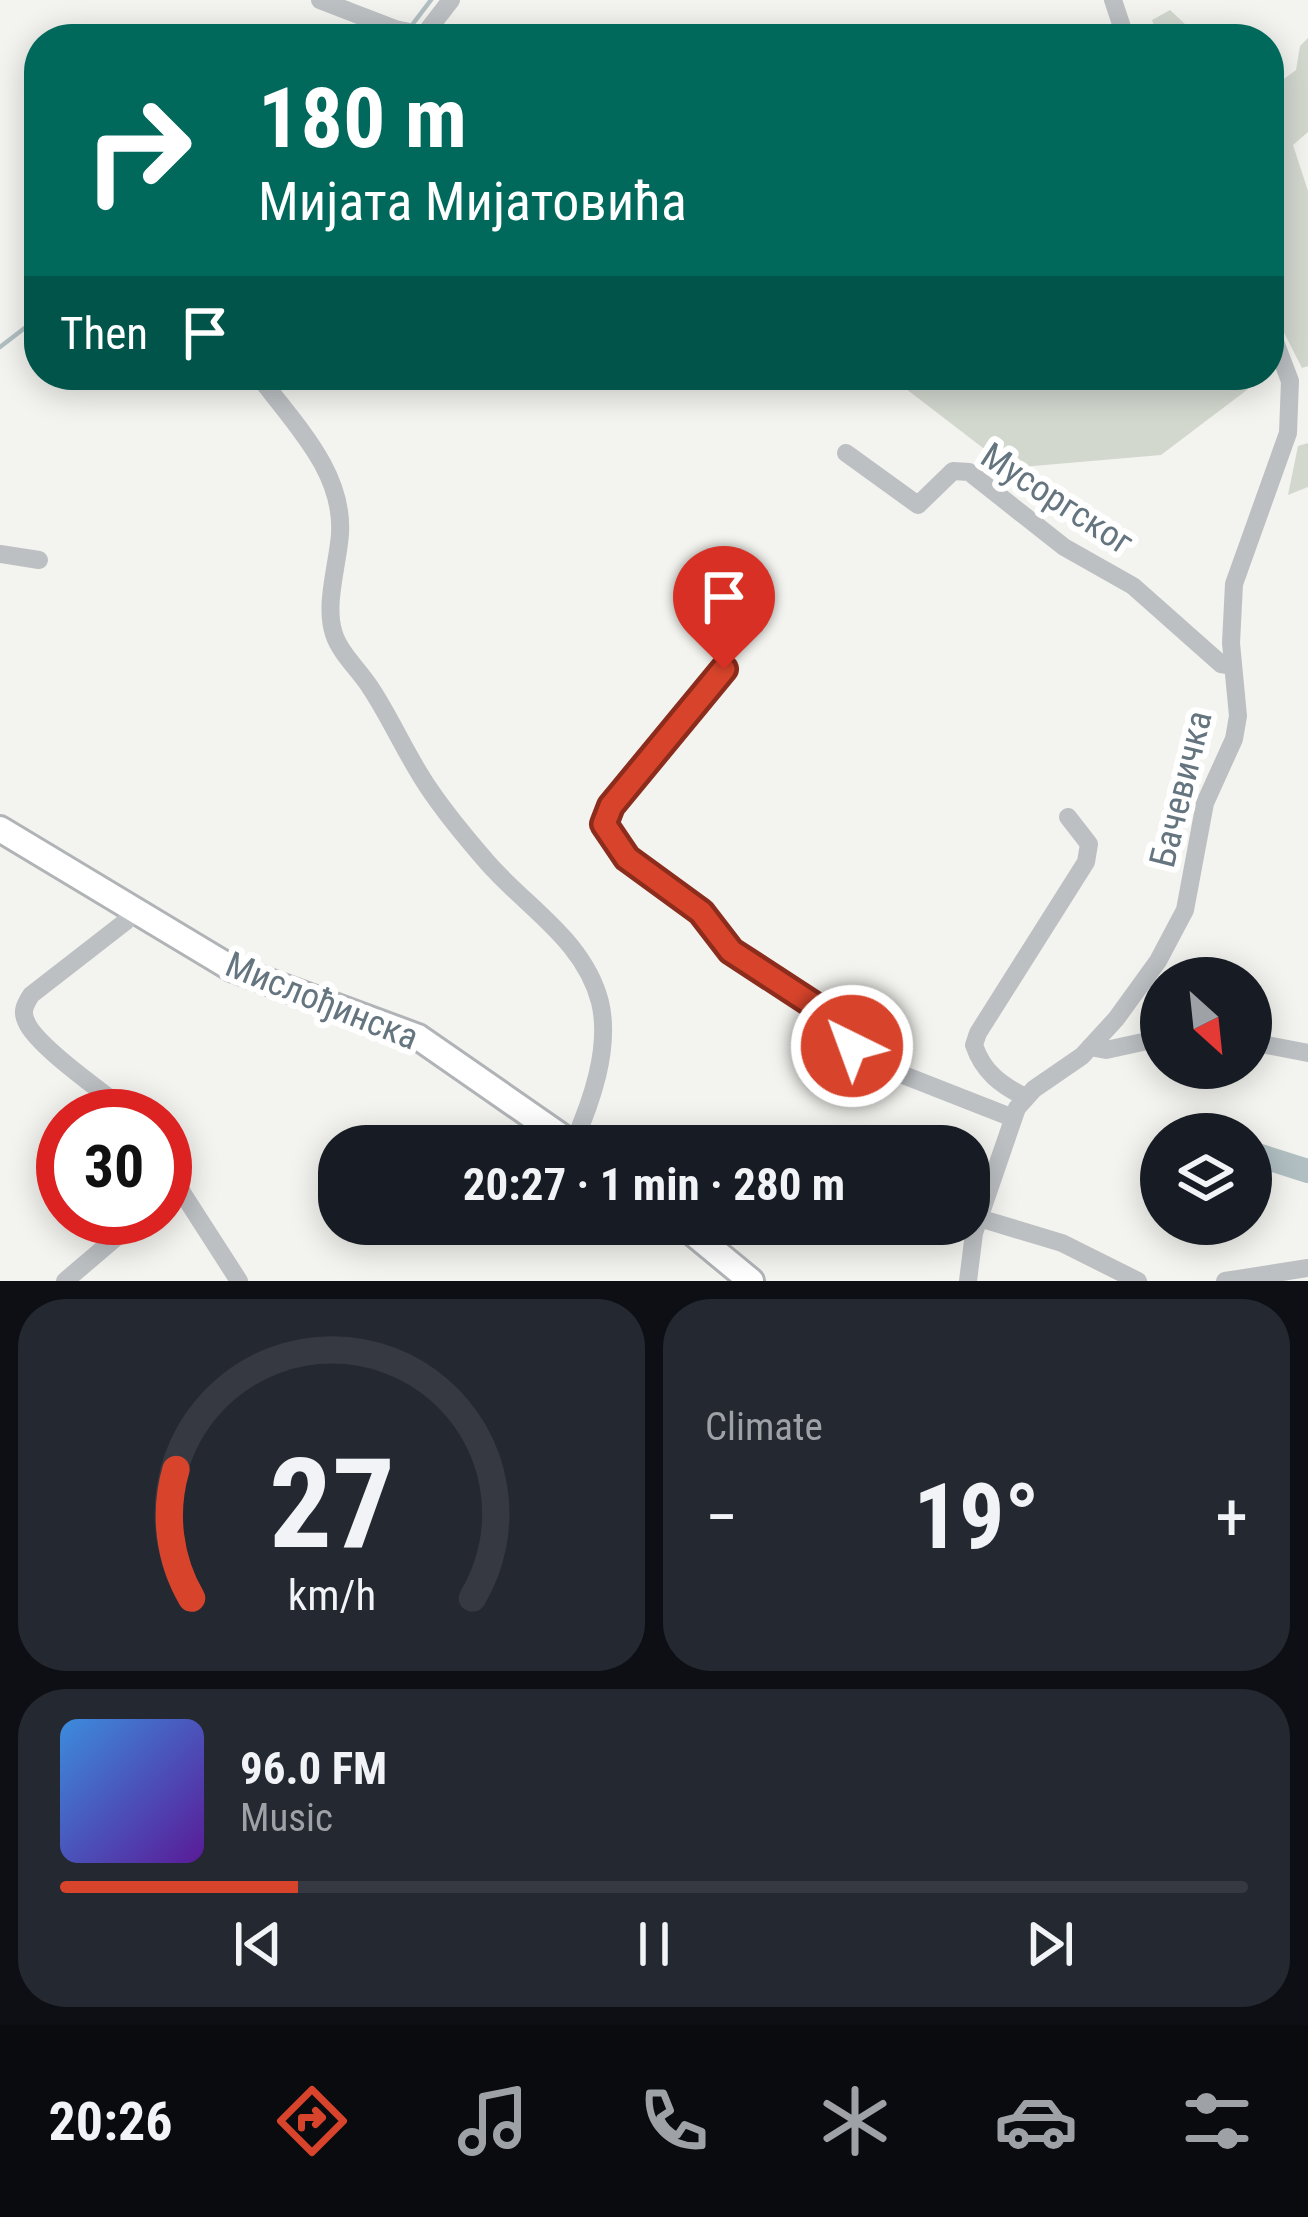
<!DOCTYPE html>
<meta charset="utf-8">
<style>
:root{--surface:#171b24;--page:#242831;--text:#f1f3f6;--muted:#9ea1a6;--line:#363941;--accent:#d8442b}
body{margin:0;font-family:"Roboto Condensed",sans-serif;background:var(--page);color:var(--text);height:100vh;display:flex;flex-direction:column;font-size:45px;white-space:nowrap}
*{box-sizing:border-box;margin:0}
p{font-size:39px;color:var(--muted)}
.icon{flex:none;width:66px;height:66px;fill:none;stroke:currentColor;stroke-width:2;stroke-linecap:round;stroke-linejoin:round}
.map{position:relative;height:1281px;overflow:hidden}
.details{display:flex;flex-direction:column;gap:18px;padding:18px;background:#0d0f14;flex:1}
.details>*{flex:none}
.top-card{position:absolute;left:24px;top:24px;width:1260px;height:366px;border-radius:48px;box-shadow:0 6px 30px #0003;background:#00695c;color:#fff;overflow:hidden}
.needle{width:78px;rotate:153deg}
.controls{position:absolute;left:1140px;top:957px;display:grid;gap:24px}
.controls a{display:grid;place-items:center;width:132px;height:132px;border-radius:50%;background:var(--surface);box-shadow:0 6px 30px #0003;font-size:60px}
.speed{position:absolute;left:36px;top:1089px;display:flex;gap:24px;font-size:60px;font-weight:700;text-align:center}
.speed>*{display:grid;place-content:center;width:156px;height:156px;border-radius:50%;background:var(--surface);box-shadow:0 6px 30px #0003;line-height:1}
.speed .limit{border:18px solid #d22;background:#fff;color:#111}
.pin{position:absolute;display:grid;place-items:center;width:102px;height:102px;color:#fff;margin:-123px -51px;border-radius:50% 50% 50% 0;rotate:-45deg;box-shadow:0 0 12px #0007}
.pin .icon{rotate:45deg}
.me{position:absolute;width:132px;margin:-66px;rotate:318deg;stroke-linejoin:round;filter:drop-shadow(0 0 9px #0008)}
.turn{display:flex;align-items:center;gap:42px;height:252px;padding:0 36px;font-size:54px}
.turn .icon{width:156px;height:156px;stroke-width:2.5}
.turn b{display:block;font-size:84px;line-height:102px}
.then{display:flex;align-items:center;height:114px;padding:0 36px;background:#0003;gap:24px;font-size:45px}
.big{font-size:90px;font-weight:700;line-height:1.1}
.details .card{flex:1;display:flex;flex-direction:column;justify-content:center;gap:18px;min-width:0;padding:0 42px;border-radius:48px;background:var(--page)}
.details .dial{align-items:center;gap:0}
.dial svg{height:312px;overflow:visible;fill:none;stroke:var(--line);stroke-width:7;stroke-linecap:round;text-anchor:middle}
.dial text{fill:var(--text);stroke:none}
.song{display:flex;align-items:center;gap:36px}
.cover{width:144px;height:144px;border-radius:18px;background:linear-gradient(135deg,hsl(210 70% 55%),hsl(270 70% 35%))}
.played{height:12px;border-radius:6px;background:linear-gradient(90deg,var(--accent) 20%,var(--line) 20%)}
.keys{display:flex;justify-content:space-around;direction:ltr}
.heat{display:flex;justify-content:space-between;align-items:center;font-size:66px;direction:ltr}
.details .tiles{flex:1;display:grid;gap:18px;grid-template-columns:1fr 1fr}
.card:last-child{grid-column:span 2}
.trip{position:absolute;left:318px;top:1125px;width:672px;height:120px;border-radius:48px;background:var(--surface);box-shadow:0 6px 30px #0003;font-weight:700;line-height:120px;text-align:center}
.tabs{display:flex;height:192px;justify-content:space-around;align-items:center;background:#090b0e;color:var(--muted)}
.tabs .icon{width:84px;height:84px}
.tabs .selected{color:var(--accent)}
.tabs b{font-size:54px;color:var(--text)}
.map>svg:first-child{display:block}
.green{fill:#d3d8cf}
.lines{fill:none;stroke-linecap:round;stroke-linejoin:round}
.stream{stroke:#b1bfc2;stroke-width:4.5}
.river{stroke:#b1bfc2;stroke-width:24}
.major-casing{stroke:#b0b4b7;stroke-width:30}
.minor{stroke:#bcc0c3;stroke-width:18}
.major{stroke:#fff;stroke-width:24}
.route-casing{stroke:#8c2c1c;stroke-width:30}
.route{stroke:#d8442b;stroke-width:21}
.labels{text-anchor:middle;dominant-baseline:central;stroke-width:12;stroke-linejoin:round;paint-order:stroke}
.street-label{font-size:36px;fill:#64757f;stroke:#fff}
</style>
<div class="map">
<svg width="1308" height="1281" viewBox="0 0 1308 1281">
<rect width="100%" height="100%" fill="#f3f3ef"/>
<!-- green -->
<path class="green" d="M1170,10L1201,39H1158L1152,20Z
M1308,38V132L1293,145L1308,191V366L1302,368L1269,303V90L1296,70L1300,46Z
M888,375H1263L1264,377L1161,455L1009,468Z
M1308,443V487L1288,495L1298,446Z"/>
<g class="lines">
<!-- stream -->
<path class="stream" d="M412,25L431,0
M0,347L39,317"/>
<!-- river -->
<path class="river" d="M1251,1153L1308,1171"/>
<!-- major casing -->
<g class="major-casing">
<path id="major" d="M0,829L231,968L418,1037L575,1146
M682,1224L751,1281"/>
</g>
<!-- minor -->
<path class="minor" d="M320,0L395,29
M1113,0L1126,39
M390,39L395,29L424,35L451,0
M258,375C293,423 344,471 340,534C338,564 324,605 334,634C340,653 359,670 370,687C392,720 407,757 430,790C447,815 467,839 487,862C527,908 584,940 600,1002C611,1048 591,1103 573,1144
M846,453L918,505L953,471L969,472L1064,547L1133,586L1221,664L1233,666
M0,554L39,560
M725,669L611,806L604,824L627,858L701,912L731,951L843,1024L860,1058L1013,1118
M1251,1042L1308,1053
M1090,1047L1106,1050L1161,1038
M1025,1097C1001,1085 983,1072 974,1045L978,1033L1086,862L1089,844L1068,817
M133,1116C110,1097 35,1046 26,1021C21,1010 26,1004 31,995L125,922L134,910
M165,1156L183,1194L239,1281
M979,1218L1062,1243L1138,1281
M65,1281L139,1218
M968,1281L974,1233L1017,1108L1034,1089L1082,1056L1116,1019L1158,961L1185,910L1205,803L1234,739L1238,716L1231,643L1234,584L1288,433L1290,381L1269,326
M1225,1281L1308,1268"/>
<!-- major -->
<use href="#major" class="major"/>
</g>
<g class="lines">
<!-- route casing -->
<g class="route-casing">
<path id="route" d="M724,669L611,806L604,824L627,858L701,912L731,951L843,1024L851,1034L852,1046"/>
</g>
<!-- route -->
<use href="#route" class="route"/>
</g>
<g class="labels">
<!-- street labels -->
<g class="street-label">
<text transform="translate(1057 499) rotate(33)">Мусоргског</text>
<text transform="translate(1181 789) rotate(-76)">Бачевичка</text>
<text transform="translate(322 1001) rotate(22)">Мислођинска</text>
</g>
</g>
</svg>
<div class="controls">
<a><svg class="needle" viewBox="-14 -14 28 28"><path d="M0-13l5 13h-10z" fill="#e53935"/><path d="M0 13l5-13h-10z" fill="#9ea1a6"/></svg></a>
<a><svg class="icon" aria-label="layers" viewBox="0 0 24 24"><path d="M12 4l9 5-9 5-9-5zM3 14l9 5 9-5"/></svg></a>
</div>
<div class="speed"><div class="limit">30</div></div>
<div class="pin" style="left:724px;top:669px;background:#d93025"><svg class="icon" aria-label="arrive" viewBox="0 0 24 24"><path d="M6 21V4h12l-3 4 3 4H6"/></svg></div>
<svg class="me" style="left:852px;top:1046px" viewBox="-20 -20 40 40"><circle r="17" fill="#d8442b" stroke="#fff" stroke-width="3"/><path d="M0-11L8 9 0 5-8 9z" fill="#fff"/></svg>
<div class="trip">20:27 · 1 min · 280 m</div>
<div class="top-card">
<div class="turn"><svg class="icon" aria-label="right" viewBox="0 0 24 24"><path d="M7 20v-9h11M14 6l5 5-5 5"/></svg><div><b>180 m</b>Мијата Мијатовића</div></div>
<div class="then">Then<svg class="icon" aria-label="arrive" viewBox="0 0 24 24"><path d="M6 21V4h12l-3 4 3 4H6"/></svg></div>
</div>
</div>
<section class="details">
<div class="tiles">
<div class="card dial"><svg viewBox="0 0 100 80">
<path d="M14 69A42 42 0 1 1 86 69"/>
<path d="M14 69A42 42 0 0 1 10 36" stroke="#d8442b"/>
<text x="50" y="56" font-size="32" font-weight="700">27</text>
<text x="50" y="72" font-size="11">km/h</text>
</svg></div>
<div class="card"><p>Climate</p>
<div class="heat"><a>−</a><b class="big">19°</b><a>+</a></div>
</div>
<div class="card">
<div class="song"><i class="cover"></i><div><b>96.0 FM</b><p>Music</p></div></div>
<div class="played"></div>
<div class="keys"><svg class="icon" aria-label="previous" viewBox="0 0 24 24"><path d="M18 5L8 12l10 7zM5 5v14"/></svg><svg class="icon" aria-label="pause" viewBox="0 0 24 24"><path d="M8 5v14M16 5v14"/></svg><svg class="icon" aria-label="next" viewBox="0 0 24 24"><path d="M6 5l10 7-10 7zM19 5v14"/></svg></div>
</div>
</div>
</section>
<nav class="tabs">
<b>20:26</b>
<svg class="icon selected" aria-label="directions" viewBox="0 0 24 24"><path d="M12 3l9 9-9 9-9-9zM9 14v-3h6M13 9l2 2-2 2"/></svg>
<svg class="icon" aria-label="music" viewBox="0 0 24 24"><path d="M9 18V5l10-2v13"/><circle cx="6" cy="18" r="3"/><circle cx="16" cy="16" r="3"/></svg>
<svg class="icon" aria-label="phone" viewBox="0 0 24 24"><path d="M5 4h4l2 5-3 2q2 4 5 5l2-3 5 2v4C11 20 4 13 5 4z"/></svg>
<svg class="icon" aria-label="climate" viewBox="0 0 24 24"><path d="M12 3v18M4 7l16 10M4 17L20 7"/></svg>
<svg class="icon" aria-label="car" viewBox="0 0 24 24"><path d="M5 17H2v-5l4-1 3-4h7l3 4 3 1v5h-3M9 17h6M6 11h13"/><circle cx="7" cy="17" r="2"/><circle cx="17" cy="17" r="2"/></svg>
<svg class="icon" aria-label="filters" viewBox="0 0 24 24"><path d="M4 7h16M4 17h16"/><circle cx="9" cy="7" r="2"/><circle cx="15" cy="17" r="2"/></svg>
</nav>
